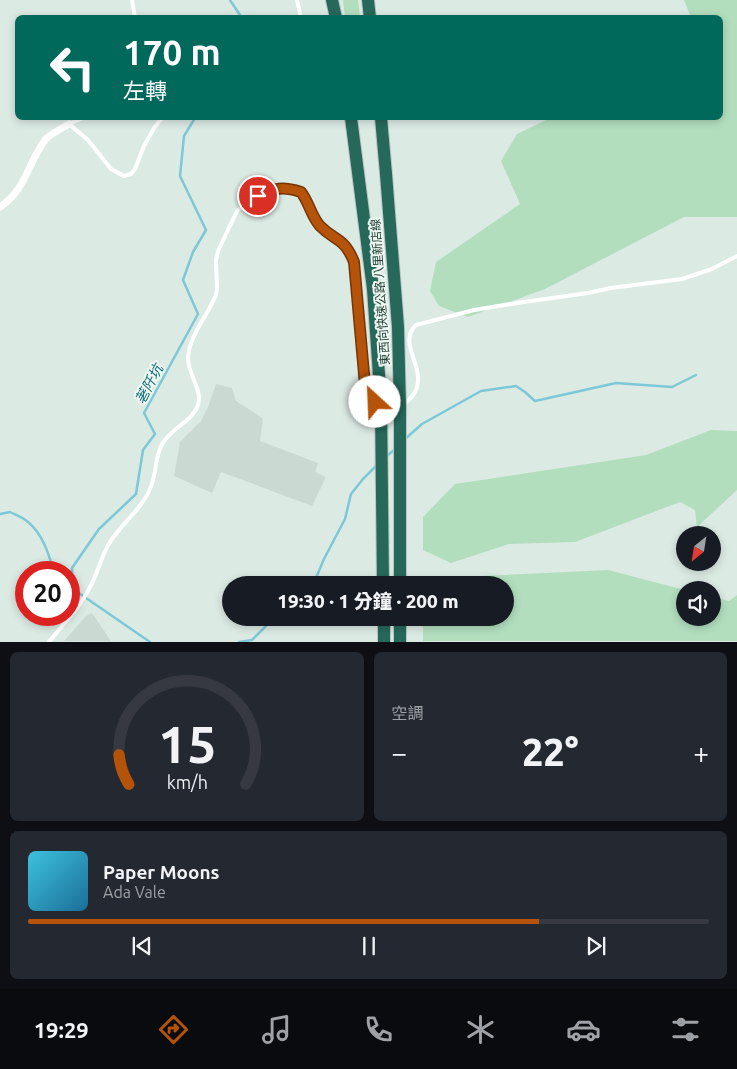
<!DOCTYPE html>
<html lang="zh-TW">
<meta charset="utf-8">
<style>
:root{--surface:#171b24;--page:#242831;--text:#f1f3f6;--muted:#9ea1a6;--line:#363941;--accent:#b45309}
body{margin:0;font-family:Ubuntu,"Noto Sans TC",sans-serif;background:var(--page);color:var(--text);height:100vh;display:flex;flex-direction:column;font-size:19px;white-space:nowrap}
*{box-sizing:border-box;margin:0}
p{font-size:16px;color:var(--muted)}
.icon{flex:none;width:28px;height:28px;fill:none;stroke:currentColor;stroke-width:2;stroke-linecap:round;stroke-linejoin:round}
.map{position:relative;height:642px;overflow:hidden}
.side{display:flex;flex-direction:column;gap:10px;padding:10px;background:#0d0f14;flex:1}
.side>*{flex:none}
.top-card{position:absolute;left:15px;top:15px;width:708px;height:105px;border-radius:8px;box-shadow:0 2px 8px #0003;background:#00695c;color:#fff;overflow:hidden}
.needle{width:32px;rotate:210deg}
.fabs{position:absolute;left:676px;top:526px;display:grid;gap:10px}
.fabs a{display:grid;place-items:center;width:45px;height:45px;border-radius:50%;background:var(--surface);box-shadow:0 2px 8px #0003;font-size:25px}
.speed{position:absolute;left:15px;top:561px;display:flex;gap:10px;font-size:25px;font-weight:700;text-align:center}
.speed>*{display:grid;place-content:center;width:65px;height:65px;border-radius:50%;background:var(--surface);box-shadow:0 2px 8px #0003;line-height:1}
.speed .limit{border:8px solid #d22;background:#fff;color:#111}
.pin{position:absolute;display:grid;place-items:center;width:42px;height:42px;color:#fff;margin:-21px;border:2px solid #fff;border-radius:50%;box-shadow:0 1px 5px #0007}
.me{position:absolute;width:55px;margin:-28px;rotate:335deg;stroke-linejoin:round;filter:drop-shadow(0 0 4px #0008)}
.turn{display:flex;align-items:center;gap:18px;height:105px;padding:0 25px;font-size:22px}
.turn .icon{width:65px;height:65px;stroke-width:2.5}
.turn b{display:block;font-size:35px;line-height:42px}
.big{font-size:38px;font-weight:800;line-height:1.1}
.side .widget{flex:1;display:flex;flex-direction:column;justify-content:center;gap:8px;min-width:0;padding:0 18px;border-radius:8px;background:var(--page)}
.side .dial{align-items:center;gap:0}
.dial svg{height:130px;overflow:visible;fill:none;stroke:var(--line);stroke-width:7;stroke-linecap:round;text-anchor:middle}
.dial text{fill:var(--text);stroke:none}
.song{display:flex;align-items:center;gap:15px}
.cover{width:60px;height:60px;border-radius:8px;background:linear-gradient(135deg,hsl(190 70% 55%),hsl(200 70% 35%))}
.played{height:5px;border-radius:2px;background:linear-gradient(90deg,var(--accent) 75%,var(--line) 75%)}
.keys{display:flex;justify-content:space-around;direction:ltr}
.heat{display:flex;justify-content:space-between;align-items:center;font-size:28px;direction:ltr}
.side .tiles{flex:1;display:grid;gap:10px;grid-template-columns:1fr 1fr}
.widget:last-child{grid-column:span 2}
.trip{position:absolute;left:222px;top:576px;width:292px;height:50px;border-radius:25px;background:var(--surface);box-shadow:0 2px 8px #0003;font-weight:800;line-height:50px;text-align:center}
.tab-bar{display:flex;height:80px;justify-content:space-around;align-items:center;background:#090b0e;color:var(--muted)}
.tab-bar .icon{width:35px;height:35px}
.tab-bar .active{color:var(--accent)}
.tab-bar b{font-size:22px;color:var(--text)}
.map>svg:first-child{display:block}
.built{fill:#cadad3}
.green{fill:#b2debe}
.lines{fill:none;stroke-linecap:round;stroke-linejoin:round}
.stream{stroke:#7dc8d6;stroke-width:2.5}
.highway-casing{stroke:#bbc4c2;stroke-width:14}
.lane{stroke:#fff;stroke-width:4}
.street{stroke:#fff;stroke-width:7}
.highway{stroke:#26695b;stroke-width:12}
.highway-bridge-casing{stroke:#bbc4c2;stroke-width:14;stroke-linecap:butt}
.highway-bridge{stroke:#26695b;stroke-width:12}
.route-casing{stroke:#753606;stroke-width:12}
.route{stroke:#b45309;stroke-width:9}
.labels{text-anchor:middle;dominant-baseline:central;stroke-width:4;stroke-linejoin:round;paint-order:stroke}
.street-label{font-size:12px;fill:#1d3a32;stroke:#ecf7f1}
.water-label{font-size:14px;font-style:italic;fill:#126a7b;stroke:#ecf7f1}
</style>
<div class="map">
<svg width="737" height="642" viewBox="0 0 737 642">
<rect width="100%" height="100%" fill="#dceae4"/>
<!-- built -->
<path class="built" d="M216,384L232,388L236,401L258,415L263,419L260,441L318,463L315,472L326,477L312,506L221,472L212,493L174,476L180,442L201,421L208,407Z
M92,613L111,641H64L86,616Z"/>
<!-- green -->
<path class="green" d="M343,0H358L360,17H345Z
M684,0H737V217H684L545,289L468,317L439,306L430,291L436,262L520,204L501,161L517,134L550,118H720V18L691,17Z
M711,430L737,431V490L697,527L695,510L680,502L575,542L509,544L451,563L423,550V517L455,484L646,455Z
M608,570L685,590V618H712L713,597L729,601L737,595V641H423V618H506V585H458L481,576Z"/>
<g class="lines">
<!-- stream -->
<path class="stream" d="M230,0L242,18
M404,440L422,424L481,391L516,386L525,392L535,401L616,383L672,387L696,375
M386,457L395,449
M0,514L10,512C16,515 23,517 28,522C43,534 49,555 54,572
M313,585L324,559L345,519L351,494L363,479L378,464
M150,642L73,589L72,568L99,529L136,494L143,450L155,434L144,413L198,314L183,280L193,252L206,230L180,176L184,136L195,118
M239,642L252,640L274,618"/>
<!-- highway casing -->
<g class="highway-casing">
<path id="highway" d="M332,0L336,18
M368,0L370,18
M381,118L386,174
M384,618V642
M400,642V618"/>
</g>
<!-- lane -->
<path class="lane" d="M132,0L135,18
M297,0L301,18
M83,118L69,124L88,140L111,169L124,176L131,174L135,169L144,146L154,128L162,118
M49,642C63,624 80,608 90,587C98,573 101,556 110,542C122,523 140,511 149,491C157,476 154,459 162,444C171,428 192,422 198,405C203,389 187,374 188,357C190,334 207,317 216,295L217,289L216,260L218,251L237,211L249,201L274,189L285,187L301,192C309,202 311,217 320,226C335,241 345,239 354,262L365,385C367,391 369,398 375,402C392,415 417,402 418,381C420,362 399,341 416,325L474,310L517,303L588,293L611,288L682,279L712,269L737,256"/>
<!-- street -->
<path class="street" d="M0,207C27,189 28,161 46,139C52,133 61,129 69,124"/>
<!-- highway -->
<use href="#highway" class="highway"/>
<!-- highway-bridge casing -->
<g class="highway-bridge-casing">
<path id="highway-bridge" d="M351,118L373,289L381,404L383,585
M386,174L398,327L400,407V585"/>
</g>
<!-- highway-bridge -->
<use href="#highway-bridge" class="highway-bridge"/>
</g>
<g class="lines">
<!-- route casing -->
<g class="route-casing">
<path id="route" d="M258,196C276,188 282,186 301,192C309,202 311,216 320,226C336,242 344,237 354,262L365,385L368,395L375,402"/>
</g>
<!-- route -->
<use href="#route" class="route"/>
</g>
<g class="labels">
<!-- street labels -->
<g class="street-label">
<text transform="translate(380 292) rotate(-94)">東西向快速公路 八里新店線</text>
</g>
<!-- water labels -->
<g class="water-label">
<text transform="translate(149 384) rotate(-62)">荖阡坑</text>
</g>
</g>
</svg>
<div class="fabs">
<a><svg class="needle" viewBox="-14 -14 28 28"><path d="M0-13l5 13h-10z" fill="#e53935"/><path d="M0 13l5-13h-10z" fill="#9ea1a6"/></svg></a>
<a><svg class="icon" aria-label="sound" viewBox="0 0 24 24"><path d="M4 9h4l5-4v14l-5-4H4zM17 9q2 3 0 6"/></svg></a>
</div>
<div class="speed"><div class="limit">20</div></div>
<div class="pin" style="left:258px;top:196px;background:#d93025"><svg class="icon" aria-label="arrive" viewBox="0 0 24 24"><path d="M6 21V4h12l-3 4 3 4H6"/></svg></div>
<svg class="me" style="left:375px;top:402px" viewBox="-20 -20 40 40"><circle r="19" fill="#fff"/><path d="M0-13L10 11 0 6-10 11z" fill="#b45309"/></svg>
<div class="trip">19:30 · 1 分鐘 · 200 m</div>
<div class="top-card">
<div class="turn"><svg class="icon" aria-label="left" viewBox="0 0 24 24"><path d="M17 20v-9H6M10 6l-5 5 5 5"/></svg><div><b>170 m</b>左轉</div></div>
</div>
</div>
<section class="side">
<div class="tiles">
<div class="widget dial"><svg viewBox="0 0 100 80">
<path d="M14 69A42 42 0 1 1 86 69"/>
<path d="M14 69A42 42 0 0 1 8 51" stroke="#b45309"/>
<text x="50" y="56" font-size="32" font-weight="700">15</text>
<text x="50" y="72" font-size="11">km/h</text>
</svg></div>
<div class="widget"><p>空調</p>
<div class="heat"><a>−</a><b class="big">22°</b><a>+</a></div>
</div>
<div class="widget">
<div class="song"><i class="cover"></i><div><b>Paper Moons</b><p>Ada Vale</p></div></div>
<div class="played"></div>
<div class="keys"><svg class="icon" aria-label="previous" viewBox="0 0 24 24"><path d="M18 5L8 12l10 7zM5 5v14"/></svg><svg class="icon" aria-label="pause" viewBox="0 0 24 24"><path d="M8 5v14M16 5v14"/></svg><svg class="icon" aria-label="next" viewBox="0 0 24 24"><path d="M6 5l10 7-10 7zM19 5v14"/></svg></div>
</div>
</div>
</section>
<nav class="tab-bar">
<b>19:29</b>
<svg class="icon active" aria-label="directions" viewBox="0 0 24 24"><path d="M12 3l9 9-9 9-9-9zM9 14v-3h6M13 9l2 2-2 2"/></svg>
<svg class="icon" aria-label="music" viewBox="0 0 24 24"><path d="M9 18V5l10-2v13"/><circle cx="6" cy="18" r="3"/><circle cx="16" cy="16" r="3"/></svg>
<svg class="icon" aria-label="phone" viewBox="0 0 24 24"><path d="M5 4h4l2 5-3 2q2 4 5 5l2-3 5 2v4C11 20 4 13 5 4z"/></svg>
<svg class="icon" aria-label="climate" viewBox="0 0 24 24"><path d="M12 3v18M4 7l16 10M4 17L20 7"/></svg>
<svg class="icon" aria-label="car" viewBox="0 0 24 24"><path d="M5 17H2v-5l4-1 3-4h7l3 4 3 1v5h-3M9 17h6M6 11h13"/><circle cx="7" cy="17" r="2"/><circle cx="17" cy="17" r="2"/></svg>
<svg class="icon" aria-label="filters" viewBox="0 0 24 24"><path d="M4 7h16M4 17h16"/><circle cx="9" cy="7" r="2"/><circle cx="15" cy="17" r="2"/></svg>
</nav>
